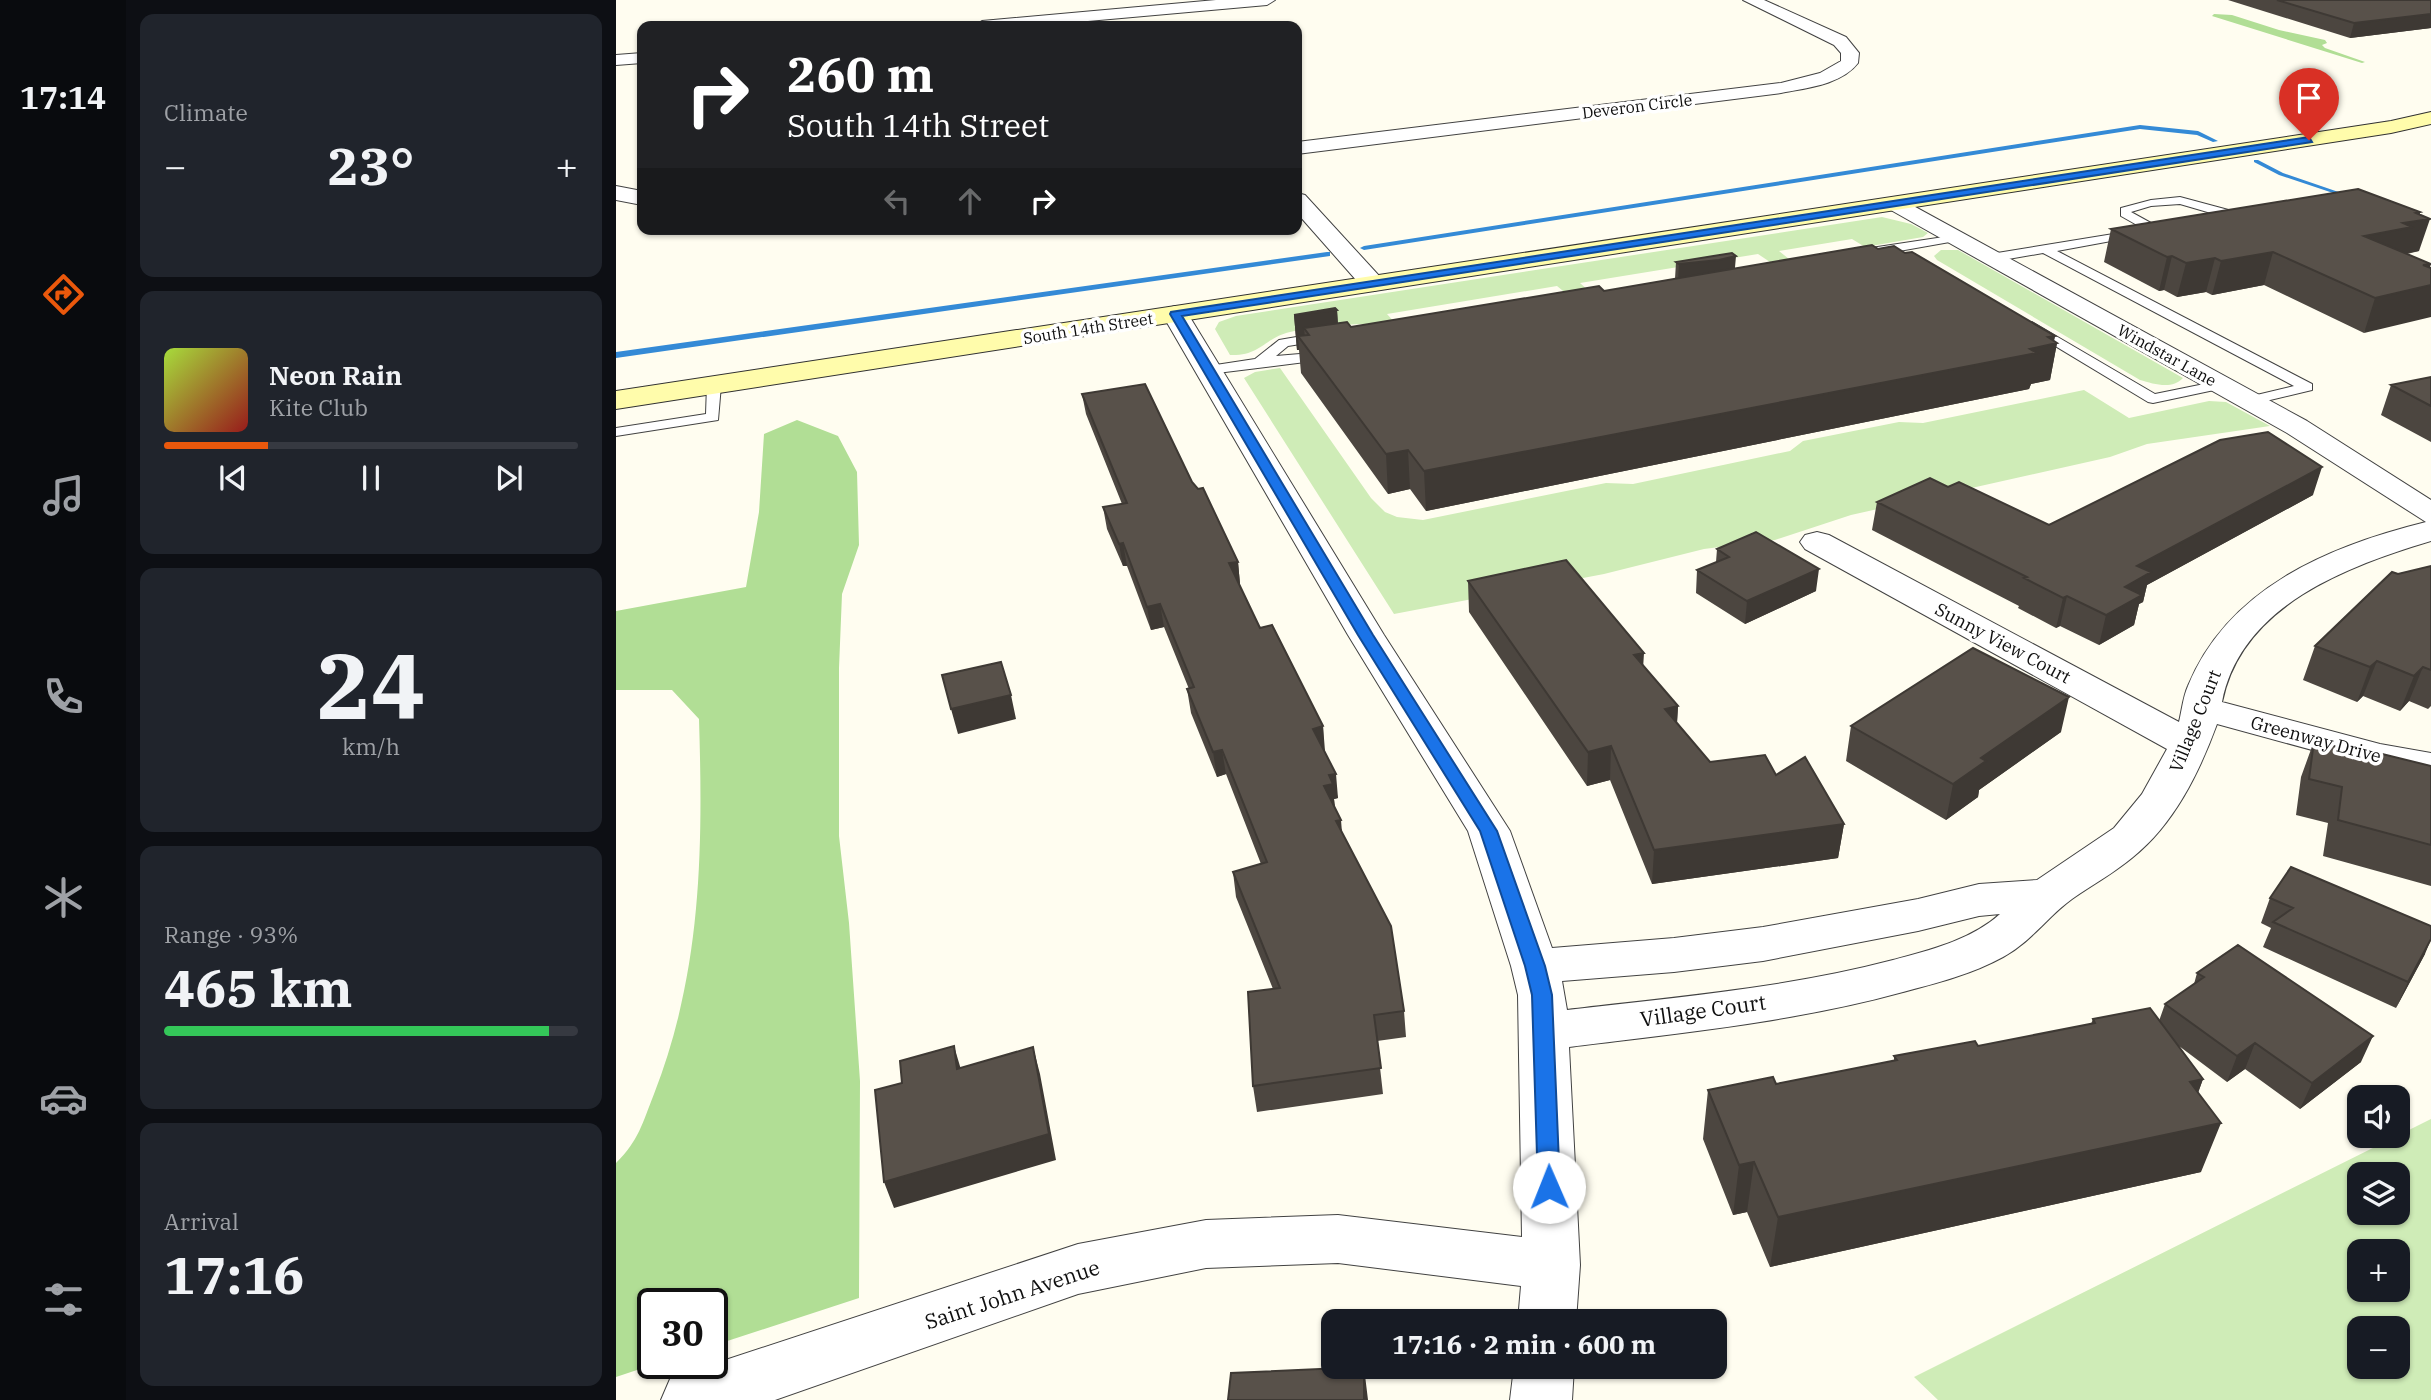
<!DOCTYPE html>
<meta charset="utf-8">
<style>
:root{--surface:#171b24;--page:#20242c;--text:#f1f3f6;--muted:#9ea1a6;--line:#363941;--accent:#ea580c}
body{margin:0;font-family:"IBM Plex Serif",serif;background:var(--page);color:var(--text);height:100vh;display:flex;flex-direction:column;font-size:26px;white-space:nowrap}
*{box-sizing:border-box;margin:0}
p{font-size:23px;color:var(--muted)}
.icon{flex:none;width:38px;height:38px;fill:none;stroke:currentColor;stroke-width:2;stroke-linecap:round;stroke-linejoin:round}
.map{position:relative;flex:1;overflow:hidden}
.sheet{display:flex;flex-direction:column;gap:14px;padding:14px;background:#0d0f14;width:490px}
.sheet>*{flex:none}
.guide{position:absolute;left:21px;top:21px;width:665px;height:214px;border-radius:14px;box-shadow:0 2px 5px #0004;background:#202124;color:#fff;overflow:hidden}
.buttons{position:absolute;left:1731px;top:1085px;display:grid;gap:14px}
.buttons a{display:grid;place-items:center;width:63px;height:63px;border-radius:14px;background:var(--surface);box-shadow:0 2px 5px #0004;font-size:35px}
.speed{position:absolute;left:21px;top:1288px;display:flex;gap:14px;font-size:35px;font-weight:700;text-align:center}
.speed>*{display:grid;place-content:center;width:91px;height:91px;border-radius:50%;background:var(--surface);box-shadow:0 2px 5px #0004;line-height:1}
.speed .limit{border:4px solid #111;border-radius:10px;background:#fff;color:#111}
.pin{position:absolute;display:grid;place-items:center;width:60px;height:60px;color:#fff;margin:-72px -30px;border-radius:50% 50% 50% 0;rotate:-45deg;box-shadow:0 0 7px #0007}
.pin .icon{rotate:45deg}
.me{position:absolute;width:77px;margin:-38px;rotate:359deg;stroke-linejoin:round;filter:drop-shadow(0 0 5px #0008)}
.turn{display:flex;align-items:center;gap:24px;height:147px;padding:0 35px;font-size:32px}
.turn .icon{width:91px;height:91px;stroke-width:2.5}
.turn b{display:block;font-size:49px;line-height:60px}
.lanes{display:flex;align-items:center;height:66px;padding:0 35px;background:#0003;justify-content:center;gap:35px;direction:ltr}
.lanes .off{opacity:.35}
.big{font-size:52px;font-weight:700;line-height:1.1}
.sheet .card{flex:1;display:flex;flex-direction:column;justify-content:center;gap:10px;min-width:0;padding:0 24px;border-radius:14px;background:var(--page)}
.sheet .dial{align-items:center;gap:0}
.dial b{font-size:91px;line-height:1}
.song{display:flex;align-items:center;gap:21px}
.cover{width:84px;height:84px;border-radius:10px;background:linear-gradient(135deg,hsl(80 70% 55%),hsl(0 70% 35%))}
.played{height:7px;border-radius:4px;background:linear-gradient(90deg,var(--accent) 25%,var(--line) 25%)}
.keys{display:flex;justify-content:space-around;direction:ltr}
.heat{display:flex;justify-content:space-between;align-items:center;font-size:38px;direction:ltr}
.charge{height:10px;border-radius:5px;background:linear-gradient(90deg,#34c759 93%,var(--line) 0)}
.trip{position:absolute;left:705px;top:1309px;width:406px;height:70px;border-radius:14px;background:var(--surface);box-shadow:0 2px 5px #0004;font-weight:700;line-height:70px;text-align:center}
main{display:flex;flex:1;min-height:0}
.menu{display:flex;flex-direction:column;width:126px;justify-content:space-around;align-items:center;background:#090b0e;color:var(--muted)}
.menu .icon{width:49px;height:49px}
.menu .selected{color:var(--accent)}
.menu b{font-size:32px;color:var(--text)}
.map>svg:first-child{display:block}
.green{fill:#cfecb7;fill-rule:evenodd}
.forest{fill:#b1de95}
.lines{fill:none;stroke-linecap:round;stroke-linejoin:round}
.stream{fill:#348ad6;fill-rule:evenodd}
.lane-casing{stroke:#424242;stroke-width:2}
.street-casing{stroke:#424242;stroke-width:2}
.secondary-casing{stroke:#313131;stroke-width:2}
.lane{fill:#fff;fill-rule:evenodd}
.street{fill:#fff;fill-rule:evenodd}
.secondary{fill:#fffcab;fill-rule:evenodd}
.wall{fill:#4c4640}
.shaded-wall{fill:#3e3934}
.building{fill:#58514a;stroke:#3e3934;stroke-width:2}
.route{fill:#1a73e8;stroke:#114b97;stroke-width:2}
.labels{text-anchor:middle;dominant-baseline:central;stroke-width:7;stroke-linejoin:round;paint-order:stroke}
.far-street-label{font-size:16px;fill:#0f0f0f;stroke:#fff}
.street-label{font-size:18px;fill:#0f0f0f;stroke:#fff}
.near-street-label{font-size:21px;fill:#0f0f0f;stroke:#fff}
</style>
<main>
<nav class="menu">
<b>17:14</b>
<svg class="icon selected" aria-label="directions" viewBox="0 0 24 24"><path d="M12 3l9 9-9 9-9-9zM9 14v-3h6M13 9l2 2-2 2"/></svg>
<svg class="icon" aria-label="music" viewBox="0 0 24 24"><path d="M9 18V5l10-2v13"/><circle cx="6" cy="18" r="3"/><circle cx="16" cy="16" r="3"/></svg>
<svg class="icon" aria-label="phone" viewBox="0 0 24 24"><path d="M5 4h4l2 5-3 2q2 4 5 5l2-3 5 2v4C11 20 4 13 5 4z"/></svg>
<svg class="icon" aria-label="climate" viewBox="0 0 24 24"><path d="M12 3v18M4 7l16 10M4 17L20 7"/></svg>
<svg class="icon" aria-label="car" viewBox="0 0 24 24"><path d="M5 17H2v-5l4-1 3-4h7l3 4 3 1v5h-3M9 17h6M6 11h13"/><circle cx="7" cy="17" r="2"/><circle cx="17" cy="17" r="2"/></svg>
<svg class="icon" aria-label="filters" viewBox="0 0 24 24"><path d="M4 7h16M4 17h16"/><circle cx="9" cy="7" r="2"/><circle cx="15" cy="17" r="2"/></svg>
</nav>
<section class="sheet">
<div class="card"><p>Climate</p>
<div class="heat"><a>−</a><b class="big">23°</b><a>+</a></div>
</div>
<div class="card">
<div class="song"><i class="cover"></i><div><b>Neon Rain</b><p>Kite Club</p></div></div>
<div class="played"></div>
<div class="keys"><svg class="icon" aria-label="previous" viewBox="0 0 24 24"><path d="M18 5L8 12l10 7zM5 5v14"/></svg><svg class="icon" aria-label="pause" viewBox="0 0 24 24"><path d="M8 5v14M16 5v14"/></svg><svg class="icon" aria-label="next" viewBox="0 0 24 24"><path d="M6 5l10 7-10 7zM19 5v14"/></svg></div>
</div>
<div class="card dial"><b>24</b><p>km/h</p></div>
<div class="card"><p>Range · 93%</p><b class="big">465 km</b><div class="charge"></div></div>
<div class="card"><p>Arrival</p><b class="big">17:16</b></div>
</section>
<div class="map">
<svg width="1815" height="1400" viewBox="0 0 1815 1400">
<rect width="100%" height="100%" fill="#fffdf0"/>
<!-- green -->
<path class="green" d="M1266,217L1295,224L1312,233L1307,237L1249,247L1236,239L1163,251L1173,259L1154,262L1142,254L964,283L973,291L952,295L941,286L771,314L779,323C743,325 709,323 674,332C648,338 645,356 614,355L599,329L603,322L620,316Z
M1325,250H1342L1567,378C1556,390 1538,384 1524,380L1321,260L1318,256Z
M664,368L755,498L769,512L781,517L807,520L990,483L1017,484L1174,451L1187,441L1283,422L1307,423L1468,390L1513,418L1593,401L1610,402L1654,426L1531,444L1494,457L1235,515L1159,540L1088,549L988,574L778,614L628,378L639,372Z
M1815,1119V1400H1322L1298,1377ZM1743,1174H1782V1213H1743ZM1743,1251H1782V1290H1743ZM1743,1328H1782V1367H1743Z"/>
<!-- forest -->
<path class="forest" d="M1598,14L1616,15L1663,30L1709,40L1711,43L1706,45L1709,48L1749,62L1746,63L1596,16Z
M181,420L222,436L241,472L243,545L226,594L223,668V836L233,923L244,1081L243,1298L96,1346V1304H37V1363H42L0,1377V1163C23,1140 26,1124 38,1094C86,971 87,849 83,719L56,690H0V611L130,587L143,512L148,434Z"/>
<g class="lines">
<!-- stream -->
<path class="stream" d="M1524,125L1582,131L1602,141L1597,142L1581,135L1524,129L748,250L744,248L748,246Z
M1638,160H1642L1667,173L1740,198L1735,199L1663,175L1638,162Z
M711,252H714V256L0,358V352Z"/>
<!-- lane casing -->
<g class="lane-casing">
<path id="lane" d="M1564,197L1631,215L1625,218H1612L1564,204L1535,206L1515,212L1544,228V232L1441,251L1696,384V390L1633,405L1628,404V398L1678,386L1427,253L1375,262L1369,258L1375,254L1528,229L1505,216V208L1535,200Z
M1341,235L1345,236V240L1255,256L1249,252L1255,248Z
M1416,322L1539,394L1603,381L1610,385L1603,389L1537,403L1532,402L1411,329L1409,326Z
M704,333L709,334V340L672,346L660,356L708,352L713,353V359L593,374L586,370L593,366L639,359L663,340Z
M98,381L105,385L102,420L0,436V428L90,414L91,385Z"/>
</g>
<!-- street casing -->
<g class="street-casing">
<path id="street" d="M600,0H659L651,5L416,26H358L366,21Z
M1127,0H1148L1230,37L1243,53L1242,63C1225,85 1190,88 1165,93L681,154V142L1165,83L1204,73L1225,61V53L1218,45Z
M26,53V63L0,65V55Z
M0,186L26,191V205L0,200Z
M681,193L689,195L766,279L769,284L766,289L757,291L748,289L681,213Z
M1281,197L1691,421L1815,500V541C1732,566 1625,605 1606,702L1764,744L1815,753V779L1762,768L1601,724C1583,773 1558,824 1517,857C1498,873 1476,885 1456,899C1431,917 1415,942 1387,957C1356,974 1321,983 1287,992C1178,1022 1065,1033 953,1047L964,1265L960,1321H902L905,1286L722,1263L590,1268L462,1294L159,1400H45L54,1379L76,1371L462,1244L590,1220L722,1215L906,1237L902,995L895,966L852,831L732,635L546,314L550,309L559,306L568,309L572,314L768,635L894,831L936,948L1058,938L1147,927L1302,899L1363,884L1421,880L1498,828L1526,794L1551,749L1189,549L1184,542L1189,535L1201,532L1213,535L1563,722C1566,710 1567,697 1572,686C1612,588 1713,546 1810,522L1671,433L1273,209L1270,204L1273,199ZM1384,914C1355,940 1314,950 1277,960C1171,988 1060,997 951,1010L946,981L1058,972L1147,961L1302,931L1363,916Z
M898,1367H958L956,1400H894Z"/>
</g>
<!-- secondary casing -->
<g class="secondary-casing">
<path id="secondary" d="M1815,112V124L1775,133L0,409V391L1775,121Z"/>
</g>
<!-- lane -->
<use href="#lane" class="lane"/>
<!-- street -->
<use href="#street" class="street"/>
<!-- secondary -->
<use href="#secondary" class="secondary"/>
</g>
<!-- wall -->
<path class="wall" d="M1612,0H1815V28L1734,38Z
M1804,212L1803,251L1791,254L1748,333L1648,285L1596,295L1590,292L1561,297L1548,290L1543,291L1488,262L1495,229Z
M1060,262L1119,269L1439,336L1438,341L1441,343L1434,380L1415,384L1413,389L810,511L794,489L772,494L685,373L683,350H681L678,315L721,310L722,324L735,327L988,291L1059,279Z
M1815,377V442L1765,415L1775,385Z
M466,394L576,482L622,562L624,584H623L644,628L707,726L708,751L722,798L718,799L719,808L726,832L788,1011L790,1037L761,1041L767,1094L641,1112L637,1086L657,989L620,897L617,872L645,864L610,774L601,777L575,713L571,689H573L548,627L535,630L511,566H507L491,529L487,507L506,504L470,414Z
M1697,495L1531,585L1527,602L1523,604L1518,625L1483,645L1444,626L1440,628L1402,608L1403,606L1256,530L1261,502L1433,525Z
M1101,549L1200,591L1129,624L1080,593L1081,570L1100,562Z
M1815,566V706L1812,709L1793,701L1784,711L1747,696L1741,702L1687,680L1699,646L1782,574Z
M852,581L1027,665L1062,706L1061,723L1094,762L1160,775L1228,824L1222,858L1036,884L994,780L971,786L853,612Z
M1235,726L1445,732L1363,790L1362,797L1330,820L1230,761Z
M1698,741L1756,755L1758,752L1815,766V886L1707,856L1712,823L1680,815L1685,777Z
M1654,898L1809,954L1780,1008L1647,947L1655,928L1645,923Z
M1581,973L1745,1062L1684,1109L1629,1069L1611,1082L1563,1046L1587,1079L1582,1093L1585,1172L1154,1267L1131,1212L1117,1215L1087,1139L1092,1090L1160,1084L1278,1061V1056L1362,1046L1475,1024L1477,1019L1543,1021L1549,1004L1578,984Z"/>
<!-- shaded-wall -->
<path class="shaded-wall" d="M1815,14V28L1734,38L1738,23Z
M1804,212L1802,221L1814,219L1803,251L1786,254L1748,236L1787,223L1800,213Z
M1657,252L1648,285L1596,295L1605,261Z
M1120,256L1117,290L1061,298L1063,264Z
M1556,256L1548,290L1543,291L1551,257Z
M1599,258L1590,292L1561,297L1570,263Z
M1815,264L1807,287L1815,285V317L1748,333L1759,298L1807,265Z
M721,310L723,346L693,335L688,328L690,347L682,336L683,350H681L678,315Z
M1439,336L1437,344L1441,343L1434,380L1415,384L1413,389L810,511L808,471L1414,349L1432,337Z
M792,450L794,489L772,494L770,454Z
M1706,467L1697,495L1531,585L1527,602L1523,604L1518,625L1483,645L1490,615L1509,587L1521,566Z
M507,543L511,566H507L503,544Z
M622,562L624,584L616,586L613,563Z
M1203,569L1200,591L1129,624L1131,601Z
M1451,596L1444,626L1440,628L1447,598Z
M544,604L548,627L535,630L531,607Z
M1028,653L1026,685L1018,655Z
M1761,661L1747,696L1741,702L1754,667Z
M1807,667L1793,701L1784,711L1798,676Z
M395,695L400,719L342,734L335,709Z
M1453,697L1445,732L1363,790L1362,797L1330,820L1337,784L1365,758Z
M1062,706L1060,739L1049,709Z
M707,726L709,751L700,753L697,729Z
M995,746L994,780L971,786L972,752Z
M606,750L610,774L601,777L597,752Z
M720,774L722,798L718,799L719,809L708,786L713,775Z
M725,820L727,845L720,821Z
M1228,824L1222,858L1036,884L1038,850Z
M1815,939L1809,954L1780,1008L1792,982Z
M1757,1036L1745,1062L1684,1109L1696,1083Z
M1639,1043L1629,1069L1611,1082L1621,1056Z
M338,1046L346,1073L341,1069Z
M417,1047L424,1074L440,1160L278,1208L268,1182Z
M1587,1079L1569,1128L1574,1082Z
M1605,1123L1585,1172L1154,1267L1162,1217Z
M1138,1162L1131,1212L1117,1215L1123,1165Z
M748,1367L752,1400H748Z"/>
<!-- building -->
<path class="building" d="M1661,0H1815V14L1738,23Z
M1742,189L1804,212L1800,213L1814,219L1787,223L1796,227L1748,236L1815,264L1807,265L1815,268V285L1759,298L1657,252L1605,261L1599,258L1570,263L1556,256L1551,257L1495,229Z
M1256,245L1262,249L1278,246L1289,253L1296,252L1439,336L1432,337L1441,343L1414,349L1421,353L808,471L792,450L770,454L682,336L693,335L688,328L731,322L735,327L983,286L988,291Z
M1116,253L1120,256L1103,260L1063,264L1060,262Z
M719,308L721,310L678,315Z
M1815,377V406L1775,385Z
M529,384L576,482L582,489L587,488L622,562L613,563L644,628L656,625L707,726L697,729L720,774L713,775L717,784L708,786L725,820L720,821L775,926L788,1011L758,1015L765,1068L637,1086L632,992L664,988L617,872L651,862L606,750L597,752L571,689L578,687L544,604L531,607L507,543L503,544L487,507L511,503L466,394Z
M1652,432L1706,467L1521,566L1535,572L1509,587L1526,595L1490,615L1451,596L1447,598L1408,578L1411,577L1261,502L1314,478L1332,487L1343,482L1433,525L1604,440Z
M1140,532L1203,569L1131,601L1081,570L1113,557L1101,549Z
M950,560L1028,653L1018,655L1062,706L1049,709L1094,762L1149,755L1160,775L1189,757L1228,824L1038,850L995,746L972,752L852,581Z
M1815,566V670L1807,667L1798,676L1761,661L1754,667L1699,646L1776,572L1782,574Z
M1357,648L1453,697L1365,758L1370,761L1337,784L1235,726Z
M385,662L395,695L335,709L326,675Z
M1698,741L1757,756L1758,752L1815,766V845L1722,820L1726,787L1693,779Z
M1675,867L1815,926V939L1792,982L1657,922L1677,908L1654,898Z
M1622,945L1757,1036L1696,1083L1639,1043L1621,1056L1549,1004L1588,977L1581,973Z
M1534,1008L1587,1079L1574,1082L1605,1123L1162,1217L1138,1162L1123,1165L1092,1090L1157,1077L1160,1084L1281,1060L1278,1056L1359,1041L1362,1046L1479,1023L1477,1019Z
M338,1046L341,1069L417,1047L433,1134L268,1182L259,1090L286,1083L284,1061Z
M748,1367V1400H612L615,1373Z"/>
<!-- route -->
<path class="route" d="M1693,137L1696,142L566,316L757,635L881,831L929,966L936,995L944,1187L941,1194L933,1196L925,1194L922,1187L916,995L909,966L864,831L742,635L554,314L555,312Z"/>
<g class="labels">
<!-- far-street labels -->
<g class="far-street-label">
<text transform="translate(1021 106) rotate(-7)">Deveron Circle</text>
<text transform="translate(472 328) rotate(-9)">South 14th Street</text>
<text transform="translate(1551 355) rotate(29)">Windstar Lane</text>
</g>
<!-- street labels -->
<g class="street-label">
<text transform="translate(1387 643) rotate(28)">Sunny View Court</text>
<text transform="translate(1579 721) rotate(-68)">Village Court</text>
<text transform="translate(1700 739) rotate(15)">Greenway Drive</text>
</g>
<!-- near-street labels -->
<g class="near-street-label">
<text transform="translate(1087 1010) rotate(-8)">Village Court</text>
<text transform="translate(396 1294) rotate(-18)">Saint John Avenue</text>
</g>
</g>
</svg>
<div class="buttons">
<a><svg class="icon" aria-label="sound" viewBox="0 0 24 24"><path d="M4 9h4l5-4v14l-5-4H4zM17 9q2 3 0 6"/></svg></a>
<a><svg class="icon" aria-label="layers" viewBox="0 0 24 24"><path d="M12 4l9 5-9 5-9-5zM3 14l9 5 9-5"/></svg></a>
<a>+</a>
<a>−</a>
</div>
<div class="speed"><div class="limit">30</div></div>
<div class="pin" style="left:1693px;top:140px;background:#d93025"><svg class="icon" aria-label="arrive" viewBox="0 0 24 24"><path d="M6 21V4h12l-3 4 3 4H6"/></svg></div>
<svg class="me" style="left:933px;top:1187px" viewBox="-20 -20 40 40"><circle r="19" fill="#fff"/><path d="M0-13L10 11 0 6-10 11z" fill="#1a73e8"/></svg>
<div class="trip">17:16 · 2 min · 600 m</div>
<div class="guide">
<div class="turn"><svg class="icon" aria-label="right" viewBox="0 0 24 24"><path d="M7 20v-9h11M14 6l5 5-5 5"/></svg><div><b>260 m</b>South 14th Street</div></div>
<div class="lanes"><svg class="icon off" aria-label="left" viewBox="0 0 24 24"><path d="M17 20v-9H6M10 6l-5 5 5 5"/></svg><svg class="icon off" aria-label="ahead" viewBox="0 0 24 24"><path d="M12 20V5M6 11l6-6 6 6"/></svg><svg class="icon" aria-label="right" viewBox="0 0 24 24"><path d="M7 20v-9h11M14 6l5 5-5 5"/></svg></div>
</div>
</div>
</main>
